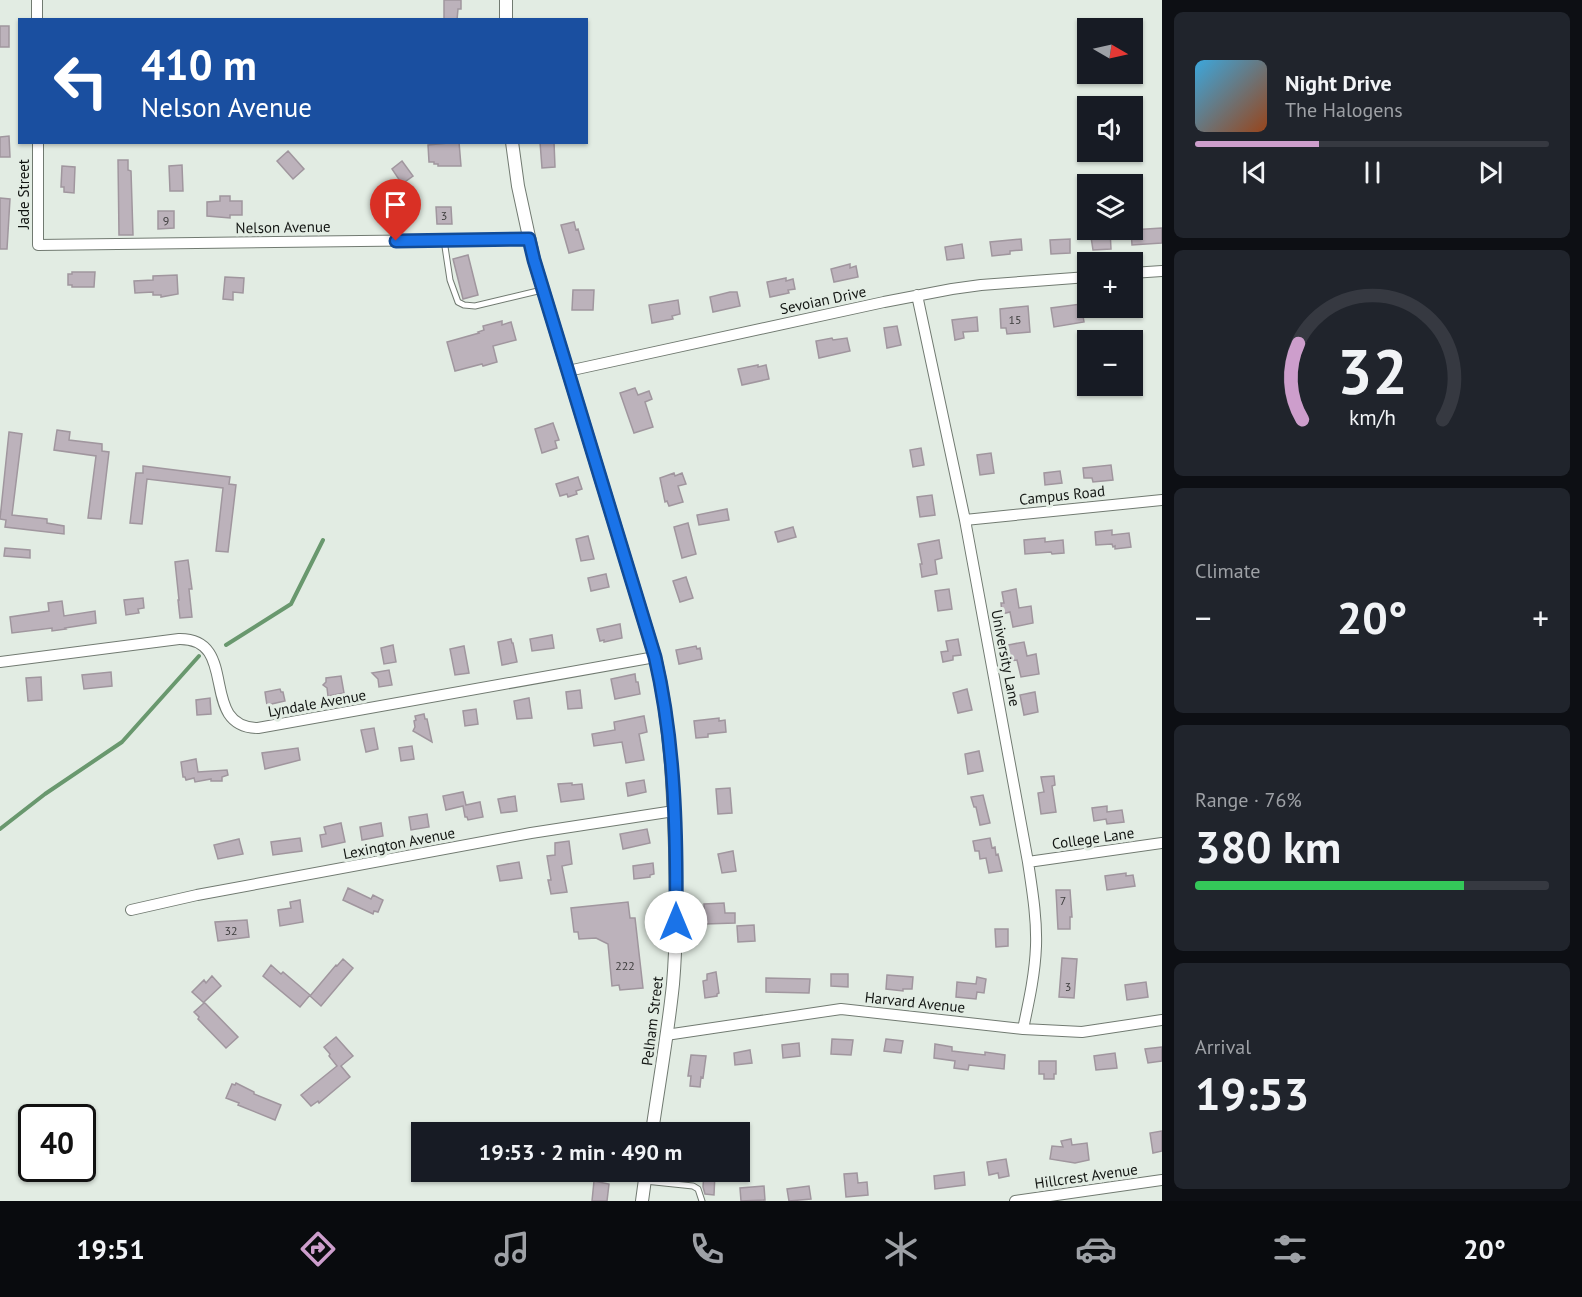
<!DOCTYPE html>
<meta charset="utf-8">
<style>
:root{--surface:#171b24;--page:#20242c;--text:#f1f3f6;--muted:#9ea1a6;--line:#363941;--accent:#cd9ecc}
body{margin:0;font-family:"PT Sans",sans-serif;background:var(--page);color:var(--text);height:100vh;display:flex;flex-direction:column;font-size:22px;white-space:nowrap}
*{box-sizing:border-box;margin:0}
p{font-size:20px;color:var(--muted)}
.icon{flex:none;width:33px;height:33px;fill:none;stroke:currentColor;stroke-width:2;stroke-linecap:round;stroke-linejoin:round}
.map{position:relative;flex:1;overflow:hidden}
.details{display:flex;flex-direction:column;gap:12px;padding:12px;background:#0d0f14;width:420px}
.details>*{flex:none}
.guide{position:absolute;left:18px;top:18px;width:570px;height:126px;border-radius:0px;box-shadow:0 2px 4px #0004;background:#1a4fa0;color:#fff;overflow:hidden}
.needle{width:39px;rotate:99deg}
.tools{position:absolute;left:1077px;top:18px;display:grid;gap:12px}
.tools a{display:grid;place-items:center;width:66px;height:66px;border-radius:0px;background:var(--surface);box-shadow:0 2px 4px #0004;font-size:30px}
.speed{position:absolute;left:18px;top:1104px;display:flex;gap:12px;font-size:30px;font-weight:700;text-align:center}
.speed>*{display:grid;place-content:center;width:78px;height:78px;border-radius:50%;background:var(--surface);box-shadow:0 2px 4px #0004;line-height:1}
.speed .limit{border:3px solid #111;border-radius:9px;background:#fff;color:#111}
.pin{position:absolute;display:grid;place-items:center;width:51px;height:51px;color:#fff;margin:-62px -26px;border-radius:50% 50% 50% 0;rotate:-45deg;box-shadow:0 0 6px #0007}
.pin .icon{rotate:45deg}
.me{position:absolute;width:66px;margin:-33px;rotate:0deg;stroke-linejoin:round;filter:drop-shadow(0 0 4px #0008)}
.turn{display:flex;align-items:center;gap:21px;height:126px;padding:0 24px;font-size:27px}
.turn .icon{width:78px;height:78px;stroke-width:2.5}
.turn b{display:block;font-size:42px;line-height:51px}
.big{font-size:45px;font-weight:800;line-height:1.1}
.details .card{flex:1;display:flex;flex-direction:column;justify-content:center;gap:9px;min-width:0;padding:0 21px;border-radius:9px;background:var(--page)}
.details .dial{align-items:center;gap:0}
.dial svg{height:156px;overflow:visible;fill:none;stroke:var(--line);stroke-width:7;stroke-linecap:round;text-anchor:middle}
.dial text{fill:var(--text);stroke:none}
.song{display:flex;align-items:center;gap:18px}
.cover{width:72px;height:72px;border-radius:9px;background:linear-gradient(135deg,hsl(200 70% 55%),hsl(20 70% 35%))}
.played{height:6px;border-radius:3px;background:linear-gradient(90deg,var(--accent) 35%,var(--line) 35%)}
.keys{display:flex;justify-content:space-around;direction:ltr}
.heat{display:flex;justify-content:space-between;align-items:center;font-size:33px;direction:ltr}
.charge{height:9px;border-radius:4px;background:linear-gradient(90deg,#34c759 76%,var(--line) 0)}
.trip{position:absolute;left:411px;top:1122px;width:339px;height:60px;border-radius:0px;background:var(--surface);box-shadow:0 2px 4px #0004;font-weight:800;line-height:60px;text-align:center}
.tab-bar{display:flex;height:96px;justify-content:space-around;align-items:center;background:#090b0e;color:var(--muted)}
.tab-bar .icon{width:42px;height:42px}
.tab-bar .active{color:var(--accent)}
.tab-bar b{font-size:27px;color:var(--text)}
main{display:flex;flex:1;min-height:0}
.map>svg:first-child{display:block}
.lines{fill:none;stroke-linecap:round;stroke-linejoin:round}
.stream{stroke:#69986e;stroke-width:4}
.building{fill:#bcb2bb;stroke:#a0969e;stroke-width:1.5}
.service-casing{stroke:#717a71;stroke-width:7}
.minor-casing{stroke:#717a71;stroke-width:12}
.tertiary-casing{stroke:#717a71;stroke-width:14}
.service{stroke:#fff;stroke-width:5}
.minor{stroke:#fff;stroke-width:10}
.tertiary{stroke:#fff;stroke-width:12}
.route-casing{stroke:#114b97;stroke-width:15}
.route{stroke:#1a73e8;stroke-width:10}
.labels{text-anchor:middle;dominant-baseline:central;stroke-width:6;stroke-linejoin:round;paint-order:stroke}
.number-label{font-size:12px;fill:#3d3d3d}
.street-label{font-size:15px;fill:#131613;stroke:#e2ece3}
</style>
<main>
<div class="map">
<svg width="1162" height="1201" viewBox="0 0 1162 1201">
<rect width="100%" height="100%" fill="#e2ece3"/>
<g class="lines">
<!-- stream -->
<path class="stream" d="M226,645L291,604L323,540
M0,829L45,794L122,742L199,656"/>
</g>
<!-- building -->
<path class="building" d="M444,0H461V9H458L457,20L444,19Z
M0,26H9V47H0Z
M9,136L10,157H0V137Z
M459,142L461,166H438V164H434V162H429L428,145Z
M540,142H554L555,167L542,168Z
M288,151L304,169L293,179L277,161Z
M118,160H128V170L131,171L133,235H119Z
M402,161L413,176L402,184L392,169Z
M182,165L183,191H170L169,166Z
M62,166L75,167L74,193L64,192V187H61Z
M220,196H230V201H242V215H230V218L207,216V202L220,201Z
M0,198L10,199L7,249H0Z
M436,207H451L452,224H437Z
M397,208H408V224H397Z
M158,211H174V228L158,229Z
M574,222L576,230L578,229L584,249L569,253L561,225Z
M1162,228V243L1132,245L1131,230Z
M1101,230H1110L1111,249L1093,250L1091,237L1102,236Z
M1021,239L1022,250L1010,251V254L992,256L990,242Z
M1070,239V253L1051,254L1050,240Z
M962,244L964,258L947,260L945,247Z
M468,255L478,295L463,299L453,259Z
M850,264V268L856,266L858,277L834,282L831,269Z
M72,272H95L94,287H72V285H68V274H72Z
M177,275L178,294L161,297V295H153V292L135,293L134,281L153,280V276Z
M225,277L244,278L243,293L233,292V300L223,299Z
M786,278V281L793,279L795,289L788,290L789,293L770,297L767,282Z
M573,290H594L593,310H572Z
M730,292H737L740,306L713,312L710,297Z
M678,300L680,314L672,316L673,319L652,323L649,305Z
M1081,304L1084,322L1054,327L1051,308Z
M1028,306L1030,332L1007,334L1006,328H1001L1000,309Z
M1102,308H1131L1132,314L1103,317Z
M977,317L978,331L963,332L964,338L955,340L952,320Z
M502,321V325L511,322L516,340L493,346L497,362L483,366L482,364L455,371L447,342L479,333L478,332L484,330L483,326Z
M897,326L901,345L887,348L884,328Z
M832,338L833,340L847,338L850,351L819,358L816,341Z
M758,365V367L766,365L769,379L742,385L738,369Z
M635,388L638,395L649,391L652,399L645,402L653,427L634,433L620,393Z
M553,423L559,440L555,441L557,448L542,453L535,429Z
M57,430L70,432L69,440L102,444V451L109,452L101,519L88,518L96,456L54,450Z
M9,432L22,434L12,515L47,519V523L64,526V534L5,527L6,520L0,519Z
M921,448L924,465L913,467L910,450Z
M991,453L994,473L980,475L977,455Z
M1111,465L1113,480L1093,482L1092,478H1084L1083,468Z
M143,466L230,477L229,484L236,485L228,552L216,551L223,488L147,479L142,524L130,523L136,473H143Z
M1060,471L1062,483L1045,485L1044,473Z
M674,473L675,476L682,473L686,484L678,486L683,502L669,506L667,501L665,502L660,478Z
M578,477L582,489L576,491L577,494L568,497L567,494L560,496L556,484Z
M932,495L935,515L920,517L917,497Z
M727,509L729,520L699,525L697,515Z
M688,523L696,554L682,558L674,527Z
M793,527L796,537L778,542L775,532Z
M1112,530V535L1129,533L1131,547L1115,549V546L1113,547L1112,544L1096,545L1095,532Z
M588,536L594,559L581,561L576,539Z
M1045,538V542L1063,540L1064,553L1052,554L1051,552L1025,554L1024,540Z
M939,540L942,558L935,560L937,574L922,577L920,564H922L918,544Z
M5,548L30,550V558L4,556Z
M188,560L192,589H189L192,617L180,618L178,600H179L175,562Z
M606,574L609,587L591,591L588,578Z
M686,577L693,598L680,602L673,581Z
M949,589L952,609L938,611L935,591Z
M1016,589L1019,608L1031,606L1033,623L1013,627L1010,612L1002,614L1001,603H1004L1002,592Z
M143,598L144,608L138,609L139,613L126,615L124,600Z
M62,601L64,616L95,611L96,623L65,628L66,629L52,631V628L12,633L10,617L49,611L48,603Z
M620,624L622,638L604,642V640L600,641L597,629Z
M552,635L554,648L532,651L530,639Z
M511,639L512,643H513L517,662L502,665L498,642Z
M958,639L961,655L953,656V660L943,662L941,652L948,651L946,641Z
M1024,642L1027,656L1036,654L1039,674L1021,677L1017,660L1011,661L1008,645Z
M393,645L396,662L384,664L381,648Z
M464,646L469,673L455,675L450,649Z
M696,646L697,649L700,648L702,659L679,664L676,650Z
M389,670L392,685L379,687L378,679L372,673Z
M111,672L112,686L84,689L82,675Z
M635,674L636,682H638L640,694L615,699L611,679Z
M341,676L344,693L328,696L327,688L323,685L326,682V678Z
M41,677L42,700L28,701L26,678Z
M280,689L281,692H283L285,701L267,705L265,692Z
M967,689L972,710L958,713L953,693Z
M580,690L582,708L568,709L566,692Z
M1035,692L1038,712L1024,715L1020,695Z
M210,698L211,714L197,715L196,700Z
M529,698L532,718L517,719L514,701Z
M476,709L478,724L465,726L463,711Z
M424,714L425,719H427L432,742L413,731L415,727L414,721L416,720L415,716Z
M644,716L647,732L639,734L644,760L626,763L622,742L594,746L592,734L615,730L614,722Z
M719,718V721L725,720L726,732L708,734V737L696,738L694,721Z
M374,728L378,749L366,752L361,730Z
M412,746L414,759L401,761L399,748Z
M298,748L300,760L265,769L262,753Z
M979,751L983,771L968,774L965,754Z
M196,759L198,772L227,770L228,775L222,777V781H211V779L195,782L194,778L186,780L185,777H183L181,762Z
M1054,776L1055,785L1052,786L1056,812L1041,814L1038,793L1044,792L1041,777Z
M644,780L646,792L628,796L626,783Z
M572,783V785L582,784L584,799L561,802L558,784Z
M730,788L732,813L718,814L716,789Z
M463,792L466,805L480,802L483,817L468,820L467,817H465L463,806L446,810L443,796Z
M983,795L990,823L980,825L976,807H974L971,797Z
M515,796L517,811L501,813L498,799Z
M1107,806V812L1122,810L1124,822L1107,824L1106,819L1094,821L1092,808Z
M427,814L429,827L411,830L409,817Z
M341,823L345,842L322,847L320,835L326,834L324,827Z
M381,823L383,836L362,840L360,827Z
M647,829L650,843L623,849L620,834Z
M300,838L302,851L273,855L271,842Z
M990,838L992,848L995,847L996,855L998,854L1002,871L989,873L986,858L980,859L979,851H975L973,841Z
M239,839L243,854L218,859L214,845Z
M569,841L572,864L562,866L567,892L551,894L548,880H551L547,856L555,855V843Z
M733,851L736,871L722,873L718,854Z
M519,862L522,878L500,881L497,866Z
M653,863L654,874L650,875V877L634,879L633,866Z
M1126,873V876L1133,875L1135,886L1107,890L1105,876Z
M348,888L371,899L373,895L383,900L378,912L374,911L373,914L343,900Z
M1056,890H1070L1072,917H1070V929H1058Z
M300,900L303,922L280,926L278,910L291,908L290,902Z
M628,902L630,918H635L643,988L620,990L619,985L612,986L608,944L596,938L579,939L578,932H574L571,908Z
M724,903L725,913H735V923L705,924L704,904Z
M247,920L249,937L218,941L215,922Z
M754,925L755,941L738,942L737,926Z
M995,929H1008V946L996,947Z
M1062,958L1077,959L1074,998L1059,997Z
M343,959L353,968L321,1006L310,996L336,965L337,966Z
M271,965L281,974L283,972L310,995L300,1007L263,976Z
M716,972L719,993L717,994V996L705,998L703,981L707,980V974Z
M831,974H848V987L831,986Z
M887,975L913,977L912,989H903V991L886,989Z
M212,976L221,986L204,1002L238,1037L226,1048L198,1019L199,1017L194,1012L204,1003L192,992L204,980L206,983Z
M977,977L986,979L984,993L977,992L976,999L956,997L957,982L976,984Z
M766,978L810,979L809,993L766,992Z
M1146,982L1148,997L1127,1000L1125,985Z
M336,1037L353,1056L341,1066L350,1077L319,1103L318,1101L311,1106L301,1095L337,1066L329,1056L330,1054L324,1047Z
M832,1039L853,1040L851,1055L831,1054Z
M886,1039L903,1041L901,1053L884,1051Z
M799,1043L800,1056L783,1058L782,1045Z
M935,1044L952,1047V1051L985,1055V1052L1005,1055L1004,1069L969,1065L968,1070L954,1068L955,1061L934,1058Z
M1162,1047V1061L1148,1063L1145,1049Z
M750,1050L752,1063L735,1065L734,1053Z
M1115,1053L1117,1068L1096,1070L1094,1056Z
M691,1055L706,1056L703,1078L701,1077L700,1087L690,1086L691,1076H688Z
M1039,1061H1056V1074H1054V1079H1044V1074H1039Z
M236,1083L254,1092V1094L281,1105L275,1120L238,1105L239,1103L226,1098L232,1084L235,1085Z
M1162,1131V1151L1153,1153L1150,1133Z
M1071,1139L1072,1145L1087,1143L1089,1160L1075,1163L1050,1159L1052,1146L1063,1147L1061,1141Z
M1006,1159L1009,1176L999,1178L998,1173L989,1175L987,1162Z
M704,1172L715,1173L714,1195L705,1194L703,1187Z
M964,1172L965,1185L935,1189L934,1176Z
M857,1173L858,1183L867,1182L868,1195L846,1197L844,1174Z
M594,1181L609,1184L607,1201H592Z
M764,1186L765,1200L741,1201L740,1188Z
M809,1186L811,1199L789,1201L787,1189Z"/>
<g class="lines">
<!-- service casing -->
<g class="service-casing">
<path id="service" d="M444,240L450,280L458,302L464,305L475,306L542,290
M645,1181L693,1186L698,1189L702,1201"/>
</g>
<!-- minor casing -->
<g class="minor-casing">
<path id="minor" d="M37,0V20
M38,142V245L529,239
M1132,273L1162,271
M917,295L965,520L1028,862C1032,889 1037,918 1036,946C1035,974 1029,1001 1023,1029
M568,371L884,302L952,289L981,285L1088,277
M965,520L1162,500
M0,662L179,639C241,638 197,727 258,728L655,657
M1028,862L1162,843
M131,910L197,895L531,833L674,811
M666,1035L841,1009L1023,1029L1082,1032L1162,1020
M1015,1201L1162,1180"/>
</g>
<!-- tertiary casing -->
<g class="tertiary-casing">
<path id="tertiary" d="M506,0V20
M512,142L518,186L534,260L655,657C670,720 673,783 675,847C676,893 677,938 673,984C668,1033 659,1083 652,1132
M642,1201L646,1172"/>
</g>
<!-- service -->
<use href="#service" class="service"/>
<!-- minor -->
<use href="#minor" class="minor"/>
<!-- tertiary -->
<use href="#tertiary" class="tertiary"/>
</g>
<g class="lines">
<!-- route casing -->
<g class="route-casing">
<path id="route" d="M396,241L529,239L534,260L655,657C675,743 677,834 676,922"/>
</g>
<!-- route -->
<use href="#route" class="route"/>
</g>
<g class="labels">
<!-- number labels -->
<g class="number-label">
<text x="444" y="215">3</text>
<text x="166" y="220">9</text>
<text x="1015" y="319">15</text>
<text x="1063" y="900">7</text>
<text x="231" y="930">32</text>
<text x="625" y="965">222</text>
<text x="1068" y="986">3</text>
</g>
<!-- street labels -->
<g class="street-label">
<text transform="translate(23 194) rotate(-90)">Jade Street</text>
<text transform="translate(283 227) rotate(-1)">Nelson Avenue</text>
<text transform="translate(823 300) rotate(-12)">Sevoian Drive</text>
<text transform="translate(1062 495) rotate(-6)">Campus Road</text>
<text transform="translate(1006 658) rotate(79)">University Lane</text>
<text transform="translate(317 703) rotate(-10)">Lyndale Avenue</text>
<text transform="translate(1093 838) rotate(-8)">College Lane</text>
<text transform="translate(399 843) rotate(-11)">Lexington Avenue</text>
<text transform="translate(915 1002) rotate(6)">Harvard Avenue</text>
<text transform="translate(652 1021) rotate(-83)">Pelham Street</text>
<text transform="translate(1086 1176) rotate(-8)">Hillcrest Avenue</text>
</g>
</g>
</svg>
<div class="tools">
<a><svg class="needle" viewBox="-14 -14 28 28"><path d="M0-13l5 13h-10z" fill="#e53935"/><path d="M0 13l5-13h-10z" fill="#9ea1a6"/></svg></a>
<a><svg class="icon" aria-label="sound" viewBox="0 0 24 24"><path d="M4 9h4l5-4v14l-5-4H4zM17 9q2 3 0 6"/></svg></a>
<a><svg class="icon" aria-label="layers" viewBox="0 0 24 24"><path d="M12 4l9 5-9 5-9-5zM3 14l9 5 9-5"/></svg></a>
<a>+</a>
<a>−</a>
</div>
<div class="speed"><div class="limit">40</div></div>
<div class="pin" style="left:396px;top:241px;background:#d93025"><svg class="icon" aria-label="arrive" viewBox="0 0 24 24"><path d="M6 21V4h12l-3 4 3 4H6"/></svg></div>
<svg class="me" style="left:676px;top:922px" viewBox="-20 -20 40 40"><circle r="19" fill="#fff"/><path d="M0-13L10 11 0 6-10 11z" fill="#1a73e8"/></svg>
<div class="trip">19:53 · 2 min · 490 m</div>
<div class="guide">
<div class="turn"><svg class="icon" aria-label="left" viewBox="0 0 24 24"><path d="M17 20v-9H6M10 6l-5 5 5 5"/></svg><div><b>410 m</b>Nelson Avenue</div></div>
</div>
</div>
<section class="details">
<div class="card">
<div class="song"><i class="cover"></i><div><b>Night Drive</b><p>The Halogens</p></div></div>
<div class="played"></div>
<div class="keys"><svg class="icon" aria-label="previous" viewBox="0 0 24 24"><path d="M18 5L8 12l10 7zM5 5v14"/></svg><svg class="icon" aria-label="pause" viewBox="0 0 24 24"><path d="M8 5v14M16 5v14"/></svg><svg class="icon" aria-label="next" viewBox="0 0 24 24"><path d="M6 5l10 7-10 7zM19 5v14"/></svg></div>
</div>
<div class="card dial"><svg viewBox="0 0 100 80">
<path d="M14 69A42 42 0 1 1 86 69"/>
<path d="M14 69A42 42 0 0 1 12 30" stroke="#cd9ecc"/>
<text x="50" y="56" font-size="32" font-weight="700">32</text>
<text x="50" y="72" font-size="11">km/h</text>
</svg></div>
<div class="card"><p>Climate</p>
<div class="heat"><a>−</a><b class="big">20°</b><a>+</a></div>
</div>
<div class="card"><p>Range · 76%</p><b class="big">380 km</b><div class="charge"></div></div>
<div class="card"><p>Arrival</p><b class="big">19:53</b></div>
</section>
</main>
<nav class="tab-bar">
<b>19:51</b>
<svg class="icon active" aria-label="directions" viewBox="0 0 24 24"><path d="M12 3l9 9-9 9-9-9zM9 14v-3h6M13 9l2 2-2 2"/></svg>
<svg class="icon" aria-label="music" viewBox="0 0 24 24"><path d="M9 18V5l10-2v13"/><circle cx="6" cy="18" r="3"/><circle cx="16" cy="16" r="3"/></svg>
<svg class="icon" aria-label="phone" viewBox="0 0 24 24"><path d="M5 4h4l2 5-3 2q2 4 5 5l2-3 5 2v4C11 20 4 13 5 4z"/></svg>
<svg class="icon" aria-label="climate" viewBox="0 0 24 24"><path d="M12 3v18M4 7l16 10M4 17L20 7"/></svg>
<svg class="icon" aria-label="car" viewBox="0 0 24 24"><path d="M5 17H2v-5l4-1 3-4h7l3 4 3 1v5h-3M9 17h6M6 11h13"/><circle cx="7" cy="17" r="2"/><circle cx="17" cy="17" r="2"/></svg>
<svg class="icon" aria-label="filters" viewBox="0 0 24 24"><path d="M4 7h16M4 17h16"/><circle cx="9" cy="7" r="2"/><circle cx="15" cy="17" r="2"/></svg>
<b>20°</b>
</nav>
